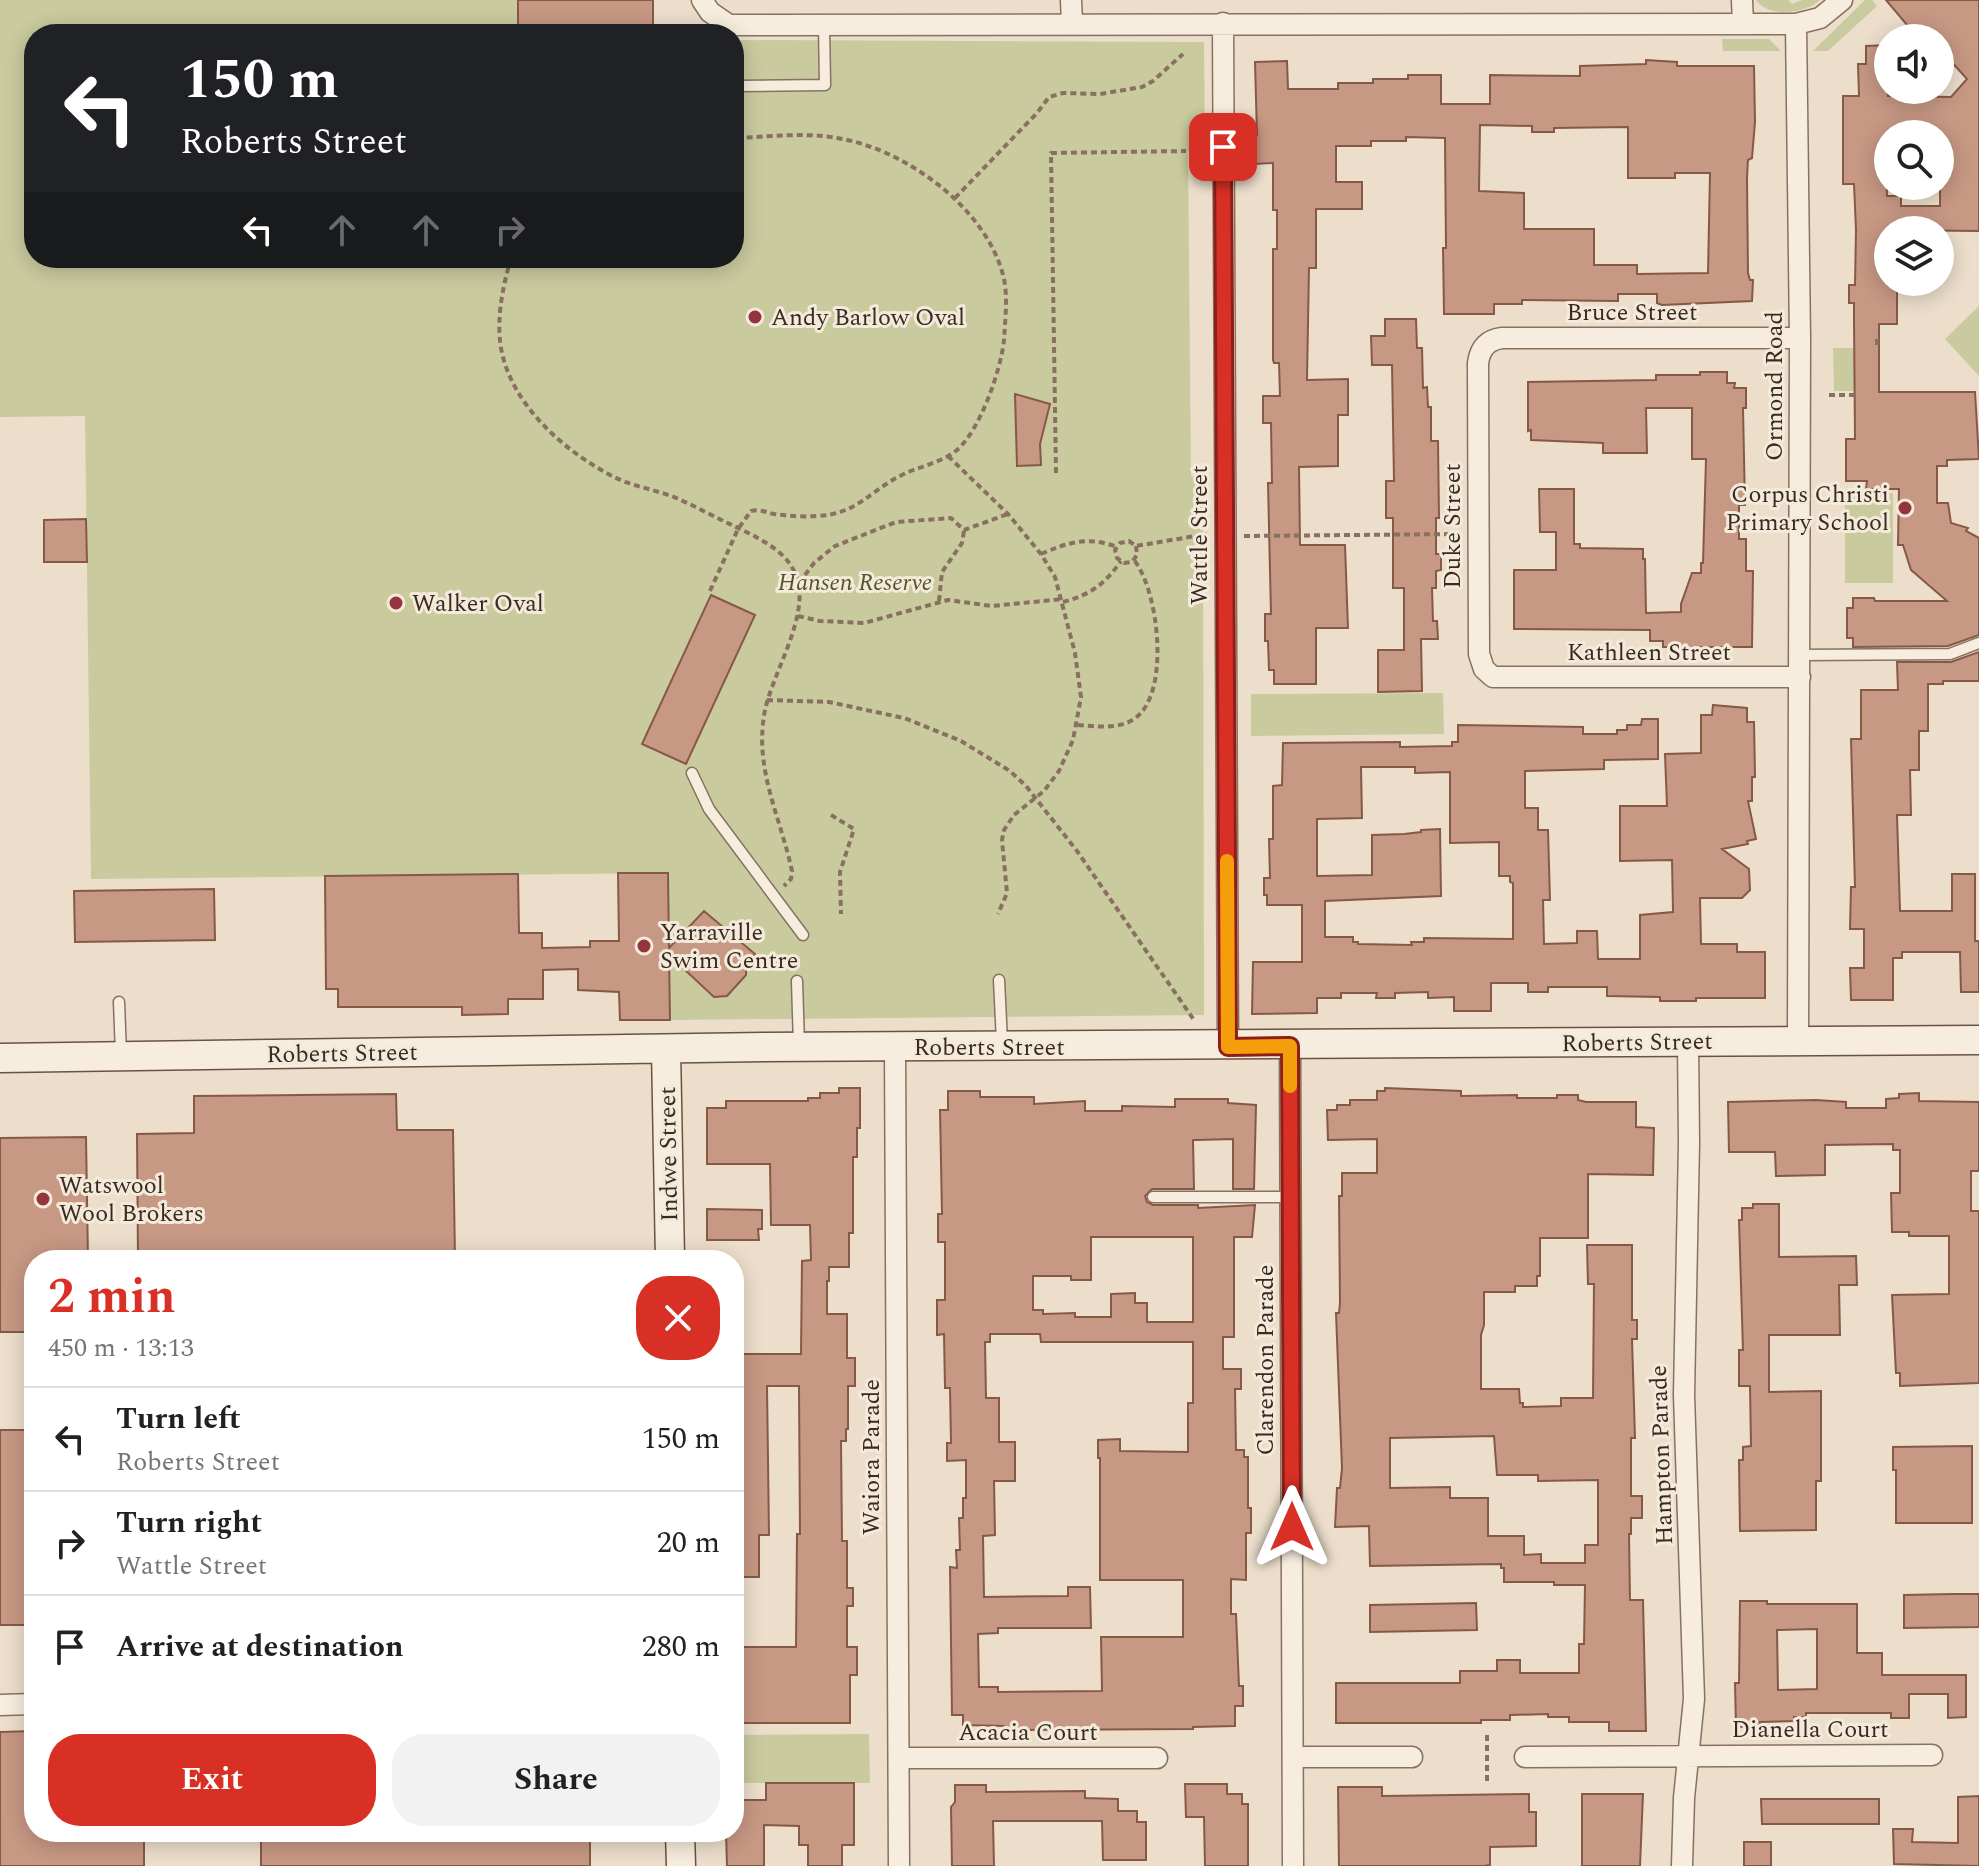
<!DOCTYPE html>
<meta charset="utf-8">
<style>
:root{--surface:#fff;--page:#f2f2f2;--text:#202124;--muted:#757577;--line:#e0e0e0;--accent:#d93025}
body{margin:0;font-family:Spectral,serif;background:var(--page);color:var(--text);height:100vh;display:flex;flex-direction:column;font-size:30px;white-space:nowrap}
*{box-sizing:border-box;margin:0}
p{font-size:26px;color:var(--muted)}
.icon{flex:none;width:44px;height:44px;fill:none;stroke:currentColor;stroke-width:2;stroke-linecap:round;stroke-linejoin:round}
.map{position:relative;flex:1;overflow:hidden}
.panel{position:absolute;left:24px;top:1250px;width:720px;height:592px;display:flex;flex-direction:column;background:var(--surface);border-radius:32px;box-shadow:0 4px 20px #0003}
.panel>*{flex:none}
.top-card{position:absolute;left:24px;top:24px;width:720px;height:244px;border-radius:32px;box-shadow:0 4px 20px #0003;background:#202124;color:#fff;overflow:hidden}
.tools{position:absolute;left:1874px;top:24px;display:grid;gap:16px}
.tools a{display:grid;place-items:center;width:80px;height:80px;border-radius:50%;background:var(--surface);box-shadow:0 4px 20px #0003;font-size:40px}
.pin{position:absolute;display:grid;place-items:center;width:68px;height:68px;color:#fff;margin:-34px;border-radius:16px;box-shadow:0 4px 12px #0006}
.me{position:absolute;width:88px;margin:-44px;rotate:0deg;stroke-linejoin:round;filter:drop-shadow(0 0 6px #0008)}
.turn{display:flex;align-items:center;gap:28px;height:168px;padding:0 24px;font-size:36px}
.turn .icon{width:104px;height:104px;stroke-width:2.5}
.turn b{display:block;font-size:56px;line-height:68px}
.lanes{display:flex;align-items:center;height:76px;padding:0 24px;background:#0003;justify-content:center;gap:40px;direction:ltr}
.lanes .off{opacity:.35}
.round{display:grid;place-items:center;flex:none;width:84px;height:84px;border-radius:32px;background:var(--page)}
.headline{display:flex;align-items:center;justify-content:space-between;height:136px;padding:0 24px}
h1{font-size:48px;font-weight:700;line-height:60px;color:var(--accent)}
.action{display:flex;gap:16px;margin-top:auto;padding:16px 24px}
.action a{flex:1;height:92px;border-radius:32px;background:var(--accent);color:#fff;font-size:32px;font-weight:700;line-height:92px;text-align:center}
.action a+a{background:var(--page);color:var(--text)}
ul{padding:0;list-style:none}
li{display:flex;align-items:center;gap:24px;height:104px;padding:0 24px;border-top:2px solid var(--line)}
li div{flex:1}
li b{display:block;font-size:30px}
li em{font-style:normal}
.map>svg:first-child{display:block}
</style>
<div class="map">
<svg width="1979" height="1866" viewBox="0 0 1979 1866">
<rect width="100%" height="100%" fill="#ecdecb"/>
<path fill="#caca9f" d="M0 0H518V34H34V258H734V40L1204 42 1205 151H1188L1191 476 1203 477 1204 1015 670 1020 668 873 91 879 85 416 0 417Z
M1756 0H1788L1792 4 1802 0H1820C1805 14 1768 18 1756 0Z
M1865 0H1872L1877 6 1828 51H1813Z
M1722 39H1769L1781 51H1723Z
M1979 306V376L1945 339Z
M1833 348H1855V391H1834Z
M1845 493H1893V583H1845Z
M1443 693 1444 734 1251 736V694Z
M869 1734 870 1783H734V1735Z"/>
<path fill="#c79884" stroke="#865947" stroke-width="2" fill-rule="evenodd" d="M518 0H653V34H518Z
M1886 0H1979V231L1888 230V285H1897V324H1879V392H1975L1979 459 1947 460V466H1937V503H1948L1951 523 1968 528 1966 531 1979 538V635L1948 646 1853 647V638H1847V608H1853V598H1874L1875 601H1947L1911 570 1903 545H1898L1899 489H1866L1867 481H1846V439H1855L1854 319V303H1849V285H1855L1856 230 1854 184H1843V96H1859L1858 64H1866V46L1888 45V96L1951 97 1967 79 1940 49V38H1918ZM1886 134H1940V206H1901V196H1887Z
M1646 60 1677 62V66H1754L1755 122 1752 158 1748 160 1747 178 1748 273 1750 280H1753L1752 301 1662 305 1657 303V294H1618V301L1522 300V304H1494V314H1444L1443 248H1446L1445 138 1406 137V141H1371V146H1336V182H1362V209H1316V268H1309L1307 380 1348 379V415H1338V466L1299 467 1300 545H1345L1348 628H1316V684H1274V670H1269L1268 641H1265V614H1271L1268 483H1272L1271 423H1263V396H1280L1279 363H1274L1273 360V249H1277V210H1273V163L1254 164 1253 135H1257L1255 62 1287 61 1288 89H1338V83H1373V79H1408V75H1441V104H1490V75L1580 76V66L1646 64ZM1480 125 1532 126V132H1554V128L1628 127V178H1675V173H1710L1708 273 1637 274V265H1594V229H1524V193L1479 191Z
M1385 319H1416L1417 348H1422L1423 388 1427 387 1428 407H1431V441H1438L1439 518H1436V554H1441V570L1436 571V588H1432L1433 621H1437L1438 639H1421L1422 691 1378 692V650H1404V588H1393V518H1386V481H1394L1392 365H1372L1371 336H1385Z
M1700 372H1727V383H1735L1734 388H1746V408H1743L1745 505H1739V539H1746V571H1753L1752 647H1663V641H1650V630L1514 629V570H1556V532H1540L1539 489H1574V544H1580V548L1643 549V559H1645L1646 613 1681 612V604L1692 573H1701V563H1703L1706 459H1692V408H1646L1647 453H1603V443L1531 440V430L1528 431V382L1656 380V375H1700Z
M1015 394 1050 404 1040 444 1041 465 1017 466Z
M86 519 87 562H44V520Z
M711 595 755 615 686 764 642 744Z
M1979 652V681H1943V684H1928V731H1919V770H1910L1911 815H1897L1900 911H1952V874H1975V941H1979V992H1961L1960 952H1902V958H1893V1000H1851L1850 968H1864V929H1850L1851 887H1855L1851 739H1861V690H1898L1897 662H1951Z
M1713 705 1747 708V722H1754L1755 777H1752V801H1748L1756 839 1747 841 1748 844 1722 849 1749 869 1750 890 1742 898H1700L1701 944H1737V952H1765V998H1696V1001H1660V997L1607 996V987H1548V992H1528V983H1491V1011H1454V997L1428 998V992L1395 993V998H1376L1377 993H1341V998H1317V1013L1252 1014 1253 962H1302V905H1267V895H1264V878H1270L1269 839H1273V786L1282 785 1283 743 1400 742V747L1452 746V742H1458V725L1583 727V734H1617V730H1627V725H1641L1642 719H1658V759L1604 760V769L1525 771V808H1538V830H1548L1550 900H1543L1544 944 1577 943V931H1597L1598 959H1640V915L1673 912 1672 860 1620 861V806H1667L1665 754 1701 753V715H1712ZM1361 767H1415V773L1450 772V843L1499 842V876H1510V882L1513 883V939L1424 938V942H1411L1412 945 1358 944V942H1353V937H1325V901L1441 896 1440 829 1421 830V832L1404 834 1372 835V875L1317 876V819L1362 818Z
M618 873H668L669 948 704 911 755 954 746 963V975L727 996 714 997 669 955 670 1020H620L619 992 578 990V969L543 970V999H508V1014L462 1015V1007H338V989H326L325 876 518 874 519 933H542V948L590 947V941H619Z
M214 889 215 940 75 942 74 891Z
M839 1088H860V1128H857V1157H853V1233H849V1267H829V1281H827V1314H847V1358H855V1386H848V1429H846V1441H841L842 1541H847V1588H853V1606H847V1647H857V1675H850V1723H734V1647H796L797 1534H800L799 1386H767L769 1535H759V1577H734V1354H801L802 1261 811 1260 810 1225H771L770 1164H707V1108H726V1101H808V1098H820V1093H839Z
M1385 1088 1461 1091V1096L1517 1095V1098H1557V1095H1578V1100L1586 1102H1636V1127L1654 1128 1653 1175 1588 1174V1238H1540V1276H1537V1286H1515V1292H1484V1325L1481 1335V1389H1519L1520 1403H1523V1407L1561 1406V1398H1593L1594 1284H1588L1587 1245H1632V1320H1637V1339H1632L1635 1438H1631V1496H1642V1518H1631V1534H1629L1630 1600H1643L1646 1731H1609V1722H1569V1717H1548V1714L1510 1715V1720H1481V1723H1336V1683H1460V1671H1497V1660H1520V1673H1579V1644H1584L1585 1585H1554V1582H1504V1568H1501V1564L1370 1566 1369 1526 1335 1527 1337 1488H1340L1342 1468 1336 1313H1339L1340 1303 1339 1196H1342V1173H1377V1139L1328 1140 1327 1110H1337V1105H1350V1100H1377V1091H1385ZM1494 1436 1497 1475H1538V1481L1598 1480V1545H1585V1563H1541V1554L1524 1555V1536H1488V1498H1450V1487L1390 1488V1438Z
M948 1091H980V1097H1034V1104L1085 1101V1111H1122V1106L1175 1107V1099H1228V1103L1256 1105 1254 1189H1233V1139L1197 1140H1193L1194 1189H1152L1145 1196 1147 1202 1153 1205H1198V1208L1255 1205 1252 1237H1234V1337H1223V1369H1241V1389H1235L1236 1450H1244V1457H1248V1508H1251V1533H1246V1580L1231 1579V1614H1236L1239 1686H1243V1706H1235V1726L1193 1727V1729L1004 1730V1726L963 1725V1715H952L950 1567 957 1568 956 1550H960L959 1518H963V1498H966V1460L947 1461V1443H951L950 1388H945L944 1334 937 1335V1300H945V1242H938V1214H942L940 1110H948ZM1091 1237H1193V1322H1147V1303H1135V1293L1111 1294V1317H1075V1313L1043 1314V1310H1033V1276H1071V1280H1091ZM990 1334H1040L1041 1342H1193V1403H1188V1452L1120 1451V1439L1098 1440V1458H1100V1580H1183V1637H1101L1102 1691 998 1692V1687H979L978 1634 998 1633V1628H1091L1090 1587H1068V1596L984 1597 983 1536 995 1535 994 1481H1015V1442H999V1398H986L985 1342H990Z
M1919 1093V1101L1979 1102V1171H1971V1211H1979V1383L1900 1386V1373H1896L1892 1295 1949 1294V1236H1909V1232H1892L1891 1193H1900V1150H1893V1144L1825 1145V1175L1776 1176 1775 1152H1729L1728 1102 1816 1100 1846 1102V1108H1886V1099L1899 1098V1094Z
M396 1094 397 1130H453L455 1260H138L137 1134 194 1133V1096Z
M86 1137 88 1260H34V1332H0V1138Z
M1753 1204H1779V1257L1856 1256 1857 1285H1839L1840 1335H1769V1392L1821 1391V1481H1816V1530L1740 1531 1739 1460H1743V1447L1751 1446 1750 1386H1739V1350H1743L1739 1220H1742V1208H1753Z
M707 1209 762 1210V1229H758L759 1240H707Z
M0 1430H34V1625H0Z
M1972 1446V1523H1896V1470H1893V1447Z
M1953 1594H1979V1627L1904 1628V1595Z
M1740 1601H1767V1604H1857V1653H1882V1675H1966V1717L1948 1718V1694H1909V1718H1891V1713H1806V1717H1794V1721L1760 1722V1726L1736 1727 1735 1683H1739ZM1817 1629V1689L1778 1690 1777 1630Z
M1476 1603 1477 1630 1370 1632V1605Z
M34 1731V1832H144V1866H0V1732Z
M766 1783H854V1845H842V1866H808V1845H799V1826L764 1825V1866H727L726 1832H734V1800H766Z
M1185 1784H1227V1794H1242V1804H1248V1866H1205L1204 1817H1186Z
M955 1785H986V1792L1085 1791V1798L1118 1799V1811H1137V1822H1146V1860H1103L1102 1821H993L994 1866H952L951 1807 955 1802Z
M1338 1787H1382V1796L1529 1794V1812H1536V1846L1490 1847V1865L1484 1866H1339Z
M1582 1794H1643L1640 1866H1582Z
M1979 1796V1866L1894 1864 1893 1829H1913L1912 1842 1958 1843V1797Z
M1761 1799H1879V1824H1762Z
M261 1832H590V1866H261Z
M1744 1842H1771V1866H1744Z"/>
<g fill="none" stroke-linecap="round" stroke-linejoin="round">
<defs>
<path id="lane" d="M734 86 825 85 824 25
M1800 655 1950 654 1979 643
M692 773 709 809 803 935
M999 980 1002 1042
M797 981 799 1046
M119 1002 121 1054
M1153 1197H1291"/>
<path id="street" d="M702 0 710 12 729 25 1796 24
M1071 0 1072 23
M1742 0 1743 24
M1223 23 1228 1047
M1800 338H1502C1487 340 1480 349 1478 363L1479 654 1484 669 1493 677H1800
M1798 1041 1800 338 1796 24 1820 18 1842 0
M1290 1046 1293 1866
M895 1047 899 1866
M0 1705 34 1704
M1293 1757H1412
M1525 1757 1932 1755
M899 1758H1157
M1682 1866 1684 1798 1694 1699 1684 1395 1689 1143 1688 1041"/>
<path id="secondary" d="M666 1049 670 1260
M0 1058 764 1047 1979 1040
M680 1832 681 1866"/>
</defs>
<use href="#lane" stroke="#887160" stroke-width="13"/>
<use href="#street" stroke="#887160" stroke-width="23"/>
<use href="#secondary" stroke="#6a5243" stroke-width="31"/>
<path stroke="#887160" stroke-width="4" stroke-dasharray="6 4" stroke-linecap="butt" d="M955 198 1037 113 1049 97 1063 93 1100 94 1142 87 1153 81 1183 54
M511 258C503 286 496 318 501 348 511 405 565 452 614 477 632 486 652 489 671 496 692 504 712 516 732 525 754 536 783 548 794 571 815 612 770 674 764 716 755 771 781 819 792 871L791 879 784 886
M1877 339V348
M1829 395H1855
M948 456 1008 514 1041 554 1055 577 1075 653 1081 697 1073 740 1059 771 1044 791 1014 815 1004 830 1002 840 1007 893 998 914
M1056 473 1051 153 1186 151
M1244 536 1459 534
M1136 546 1137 555 1132 562 1124 563 1117 558 1115 550 1120 543 1129 541 1136 546 1207 534
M1041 554C1069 542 1088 536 1117 547
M799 583 814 563 835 546 896 522 951 518 964 530 1008 514
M710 591 738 529 751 511C760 509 765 512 774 514 788 516 803 517 817 516 858 514 869 491 902 475 920 466 941 463 957 450 980 430 1001 370 1004 340 1005 320 1008 299 1004 279 988 209 906 149 837 138 804 132 768 137 734 138
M939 601 942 572 962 543 964 531
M1063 602C1090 595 1105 584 1121 561
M798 616 820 621 864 623 948 600 992 606 1063 599
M767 700 829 702 904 718 961 741 1010 771 1026 786 1077 851 1194 1020
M1078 725C1096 726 1118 730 1134 719 1171 695 1159 591 1134 560
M831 815 854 829 840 872 841 914
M1487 1781V1734"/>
<use href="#lane" stroke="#f7edde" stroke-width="10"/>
<use href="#street" stroke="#f7edde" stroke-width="20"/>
<use href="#secondary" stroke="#f7edde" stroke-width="28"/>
</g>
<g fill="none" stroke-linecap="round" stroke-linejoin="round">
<defs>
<path id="route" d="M1223 147 1228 1047 1290 1046 1292 1527"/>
</defs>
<use href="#route" stroke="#8d1f18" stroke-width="20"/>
<use href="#route" stroke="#d93025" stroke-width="14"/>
<path stroke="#f59e0b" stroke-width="14" d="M1227 861 1228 1047 1290 1046V1086"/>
</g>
<g fill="#93343f" stroke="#f4eada" stroke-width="3">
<circle cx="755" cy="317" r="8"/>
<circle cx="1905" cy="508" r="8"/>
<circle cx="396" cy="603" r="8"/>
<circle cx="644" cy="946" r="8"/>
<circle cx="43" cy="1199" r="8"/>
</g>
<g text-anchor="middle" stroke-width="6" stroke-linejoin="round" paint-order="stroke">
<g font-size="24" fill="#3a2b22" stroke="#f4eada">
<text x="1632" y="320">Bruce Street</text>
<text transform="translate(1774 386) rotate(-90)" y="8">Ormond Road</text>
<text transform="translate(1452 526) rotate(-90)" y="8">Duke Street</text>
<text transform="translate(1199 535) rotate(-90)" y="8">Wattle Street</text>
<text x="1649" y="660">Kathleen Street</text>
<text transform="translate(1637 1042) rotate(-1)" y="8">Roberts Street</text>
<text x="989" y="1055">Roberts Street</text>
<text transform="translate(342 1053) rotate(-1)" y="8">Roberts Street</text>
<text transform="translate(668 1154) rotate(-91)" y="8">Indwe Street</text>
<text transform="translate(1265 1360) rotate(-90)" y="8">Clarendon Parade</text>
<text transform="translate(1661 1455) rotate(-92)" y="8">Hampton Parade</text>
<text transform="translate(871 1457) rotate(-90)" y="8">Waiora Parade</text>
<text x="1810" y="1737">Dianella Court</text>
<text x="1028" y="1740">Acacia Court</text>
</g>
<g font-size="24" fill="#3a2b22" stroke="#f4eada" text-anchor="start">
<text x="771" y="325">Andy Barlow Oval</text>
<text x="1889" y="502" text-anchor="end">Corpus Christi<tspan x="1889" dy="28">Primary School</tspan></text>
<text x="412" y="611">Walker Oval</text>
<text x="660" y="940">Yarraville<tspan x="660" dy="28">Swim Centre</tspan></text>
<text x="59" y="1193">Watswool<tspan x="59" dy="28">Wool Brokers</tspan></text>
</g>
<g font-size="24" font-style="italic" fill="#4f552a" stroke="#f4eada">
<text x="855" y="590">Hansen Reserve</text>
</g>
</g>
</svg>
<div class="tools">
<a><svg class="icon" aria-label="sound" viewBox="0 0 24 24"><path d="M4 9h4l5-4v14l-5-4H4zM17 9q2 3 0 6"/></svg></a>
<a><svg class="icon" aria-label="search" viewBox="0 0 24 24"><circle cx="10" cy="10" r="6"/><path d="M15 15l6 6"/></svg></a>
<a><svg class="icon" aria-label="layers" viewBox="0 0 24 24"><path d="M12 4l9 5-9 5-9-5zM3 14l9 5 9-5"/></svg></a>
</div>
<div class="pin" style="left:1223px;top:147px;background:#d93025"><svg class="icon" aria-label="arrive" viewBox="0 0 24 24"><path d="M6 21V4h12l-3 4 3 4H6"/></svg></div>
<svg class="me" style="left:1292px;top:1527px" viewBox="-20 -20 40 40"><path d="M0-17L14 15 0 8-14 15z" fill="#d93025" stroke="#fff" stroke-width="4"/></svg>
<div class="top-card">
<div class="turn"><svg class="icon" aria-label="left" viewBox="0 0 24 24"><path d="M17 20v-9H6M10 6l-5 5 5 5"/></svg><div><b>150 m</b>Roberts Street</div></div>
<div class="lanes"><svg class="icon" aria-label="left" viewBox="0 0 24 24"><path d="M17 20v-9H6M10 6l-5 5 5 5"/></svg><svg class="icon off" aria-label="ahead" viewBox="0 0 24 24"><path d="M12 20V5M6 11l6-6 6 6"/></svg><svg class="icon off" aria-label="ahead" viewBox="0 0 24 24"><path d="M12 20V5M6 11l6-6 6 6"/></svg><svg class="icon off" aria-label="right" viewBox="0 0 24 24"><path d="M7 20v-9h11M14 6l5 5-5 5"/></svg></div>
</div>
<section class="panel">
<div class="headline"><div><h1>2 min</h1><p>450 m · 13:13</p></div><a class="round" style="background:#d93025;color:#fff"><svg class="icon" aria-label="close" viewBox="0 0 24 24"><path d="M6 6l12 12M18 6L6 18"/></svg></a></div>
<ul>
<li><svg class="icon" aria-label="left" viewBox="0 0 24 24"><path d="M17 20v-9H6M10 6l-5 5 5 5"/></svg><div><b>Turn left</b><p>Roberts Street</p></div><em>150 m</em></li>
<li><svg class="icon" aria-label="right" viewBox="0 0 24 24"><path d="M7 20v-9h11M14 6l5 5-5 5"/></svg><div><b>Turn right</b><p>Wattle Street</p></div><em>20 m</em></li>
<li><svg class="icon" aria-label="arrive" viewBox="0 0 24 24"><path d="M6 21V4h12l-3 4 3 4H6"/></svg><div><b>Arrive at destination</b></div><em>280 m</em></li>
</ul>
<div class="action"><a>Exit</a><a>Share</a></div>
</section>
</div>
